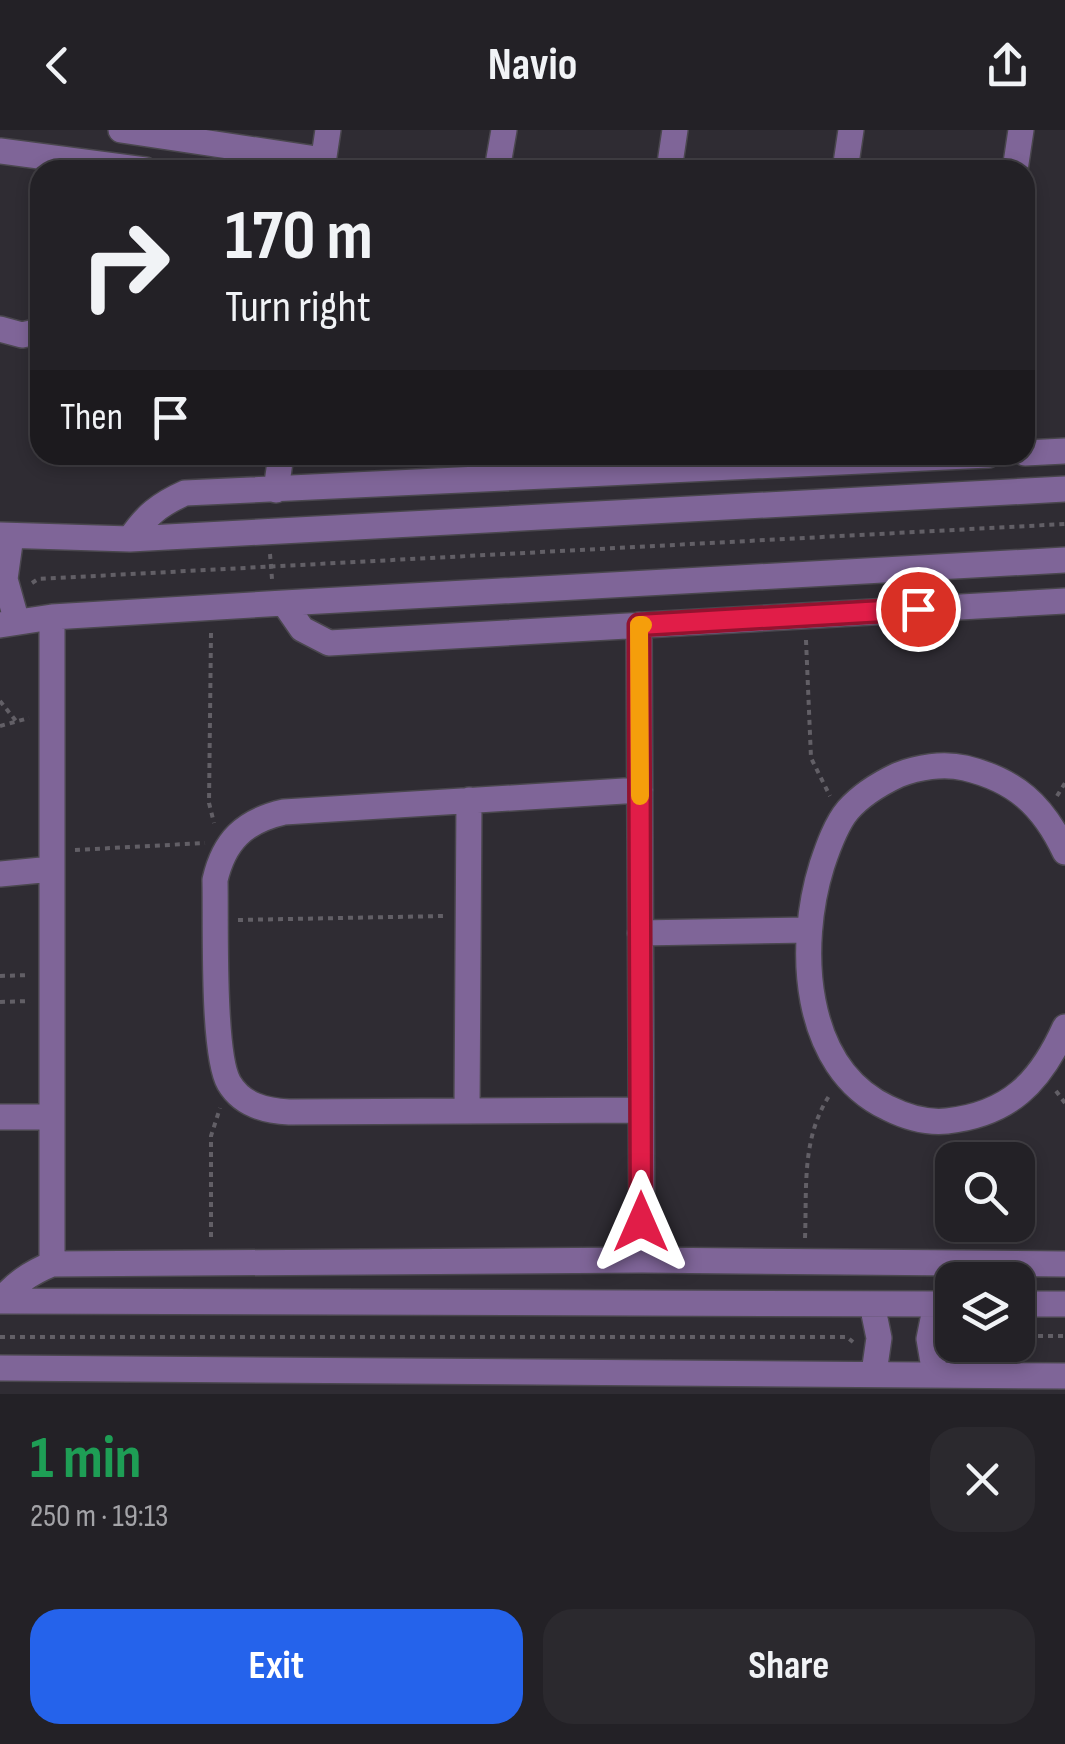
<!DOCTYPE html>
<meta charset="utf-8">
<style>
:root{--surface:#232126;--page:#2b292e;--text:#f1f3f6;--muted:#a3a3a7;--line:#403e43;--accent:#2563eb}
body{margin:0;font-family:"Sofia Sans Condensed",sans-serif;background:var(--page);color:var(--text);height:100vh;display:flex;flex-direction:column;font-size:38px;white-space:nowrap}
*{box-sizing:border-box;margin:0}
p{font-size:32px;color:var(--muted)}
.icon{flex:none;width:55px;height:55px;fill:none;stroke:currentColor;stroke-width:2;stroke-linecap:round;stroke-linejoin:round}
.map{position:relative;height:1264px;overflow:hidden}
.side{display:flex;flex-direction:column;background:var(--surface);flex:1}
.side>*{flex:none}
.top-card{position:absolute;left:30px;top:30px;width:1005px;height:305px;border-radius:30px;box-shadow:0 5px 15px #0003,0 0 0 2px var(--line);background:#232126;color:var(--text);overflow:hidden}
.fabs{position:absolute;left:935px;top:1012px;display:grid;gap:20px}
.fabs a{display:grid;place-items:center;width:100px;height:100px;border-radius:20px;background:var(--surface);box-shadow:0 5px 15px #0003,0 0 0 2px var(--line);font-size:50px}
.pin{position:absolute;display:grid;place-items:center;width:85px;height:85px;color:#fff;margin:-42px;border:5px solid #fff;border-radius:50%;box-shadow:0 2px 10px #0007}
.me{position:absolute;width:110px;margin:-55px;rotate:0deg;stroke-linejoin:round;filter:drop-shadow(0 0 8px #0008)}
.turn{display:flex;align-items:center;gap:35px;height:210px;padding:0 30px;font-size:45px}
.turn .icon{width:130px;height:130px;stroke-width:2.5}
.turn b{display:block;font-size:70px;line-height:85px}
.then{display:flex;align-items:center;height:95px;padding:0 30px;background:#0003;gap:20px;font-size:38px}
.round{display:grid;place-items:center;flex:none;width:105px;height:105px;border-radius:30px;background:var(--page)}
.headline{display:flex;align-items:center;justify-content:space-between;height:170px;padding:0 30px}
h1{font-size:60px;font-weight:700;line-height:75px;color:#1e9e55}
.cta{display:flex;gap:20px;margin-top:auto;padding:20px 30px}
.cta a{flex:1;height:115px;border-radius:30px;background:var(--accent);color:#fff;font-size:40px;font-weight:700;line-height:115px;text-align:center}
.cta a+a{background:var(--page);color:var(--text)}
header{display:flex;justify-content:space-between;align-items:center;height:130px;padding:0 30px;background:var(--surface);font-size:45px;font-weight:700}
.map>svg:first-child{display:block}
</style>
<header><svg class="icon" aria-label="back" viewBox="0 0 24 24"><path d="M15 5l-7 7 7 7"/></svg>Navio<svg class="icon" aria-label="share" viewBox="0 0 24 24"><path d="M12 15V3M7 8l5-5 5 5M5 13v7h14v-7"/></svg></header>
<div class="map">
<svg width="1065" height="1264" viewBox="0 0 1065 1264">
<rect width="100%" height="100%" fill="#2f2c33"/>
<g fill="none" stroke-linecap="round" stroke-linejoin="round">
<defs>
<path id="minor" d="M121 0 323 30
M0 21 145 40
M322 40 328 0
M497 40 504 0
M669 40 675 0
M845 40 851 0
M1015 40 1021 0
M0 199 22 205 40 201
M1025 323 1065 321
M276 360 281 325
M0 405 130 409 1065 359
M11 406 5 449 17 492
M130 409C145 386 160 374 185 363L988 325
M284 473 302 499 329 513 1065 471
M52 487V1134
M0 495 52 487 284 473 1065 430
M639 495 642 1130
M640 660 284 682C244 691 224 711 215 750 216 791 212 924 229 953 242 975 265 981 289 982L641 980
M1065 722C1043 675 1015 650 965 638 943 633 918 637 898 645 879 654 862 664 848 680 836 694 828 717 822 735 797 815 801 937 888 978 906 987 927 993 947 991 1009 984 1040 953 1065 897
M0 744 52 739
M640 803 808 800
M467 980 469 670
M0 987H52
M0 1171C16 1153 30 1143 52 1134L642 1130 1065 1134
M0 1171 952 1174
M872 1174 879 1208 874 1243
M1018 1174H1065
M0 1238 1065 1246
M935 1244 929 1209 936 1174"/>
</defs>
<use href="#minor" stroke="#4a474e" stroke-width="28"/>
<path stroke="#625f66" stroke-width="4" stroke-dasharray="5 5" stroke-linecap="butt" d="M346 34 381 40
M102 325 103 333 109 335 205 325
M206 325C217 336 229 336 240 325
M270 424 272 449
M32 453 38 449 1065 394
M211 503 209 673 214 693
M806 510 811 628 830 666
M0 571 16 591
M0 596 29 588
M1057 666 1065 653
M75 720 205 713
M238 790 443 786
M0 846 30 845
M0 872 30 871
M1056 961 1065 973
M211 1107V1006L220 978
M805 1108C807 1057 801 1007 831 963
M1018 1206H1065
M0 1207H847L853 1212"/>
<use href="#minor" stroke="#7f6598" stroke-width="25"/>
</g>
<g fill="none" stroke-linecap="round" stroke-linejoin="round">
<defs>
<path id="route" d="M641 1092 639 495 918 479"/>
</defs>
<use href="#route" stroke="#92132f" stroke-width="25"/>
<use href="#route" stroke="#e11d48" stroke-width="18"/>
<path stroke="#f59e0b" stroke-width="18" d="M640 666 639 495H643"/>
</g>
</svg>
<div class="fabs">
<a><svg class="icon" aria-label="search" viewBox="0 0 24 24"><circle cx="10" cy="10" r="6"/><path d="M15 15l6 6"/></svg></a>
<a><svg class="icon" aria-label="layers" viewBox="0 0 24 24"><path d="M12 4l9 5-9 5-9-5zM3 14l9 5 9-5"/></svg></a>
</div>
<div class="pin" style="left:918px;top:479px;background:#d93025"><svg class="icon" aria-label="arrive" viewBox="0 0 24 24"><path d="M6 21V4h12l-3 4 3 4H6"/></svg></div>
<svg class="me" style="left:641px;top:1092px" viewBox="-20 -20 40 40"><path d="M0-17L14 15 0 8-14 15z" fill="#e11d48" stroke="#fff" stroke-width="4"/></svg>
<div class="top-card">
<div class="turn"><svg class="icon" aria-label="right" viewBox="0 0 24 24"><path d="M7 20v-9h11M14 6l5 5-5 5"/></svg><div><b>170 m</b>Turn right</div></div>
<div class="then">Then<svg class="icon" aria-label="arrive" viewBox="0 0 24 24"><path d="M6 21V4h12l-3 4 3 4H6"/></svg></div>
</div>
</div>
<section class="side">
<div class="headline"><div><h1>1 min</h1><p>250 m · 19:13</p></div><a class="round"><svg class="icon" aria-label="close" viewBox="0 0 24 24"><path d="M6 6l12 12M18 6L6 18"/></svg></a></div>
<div class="cta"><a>Exit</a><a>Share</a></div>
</section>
